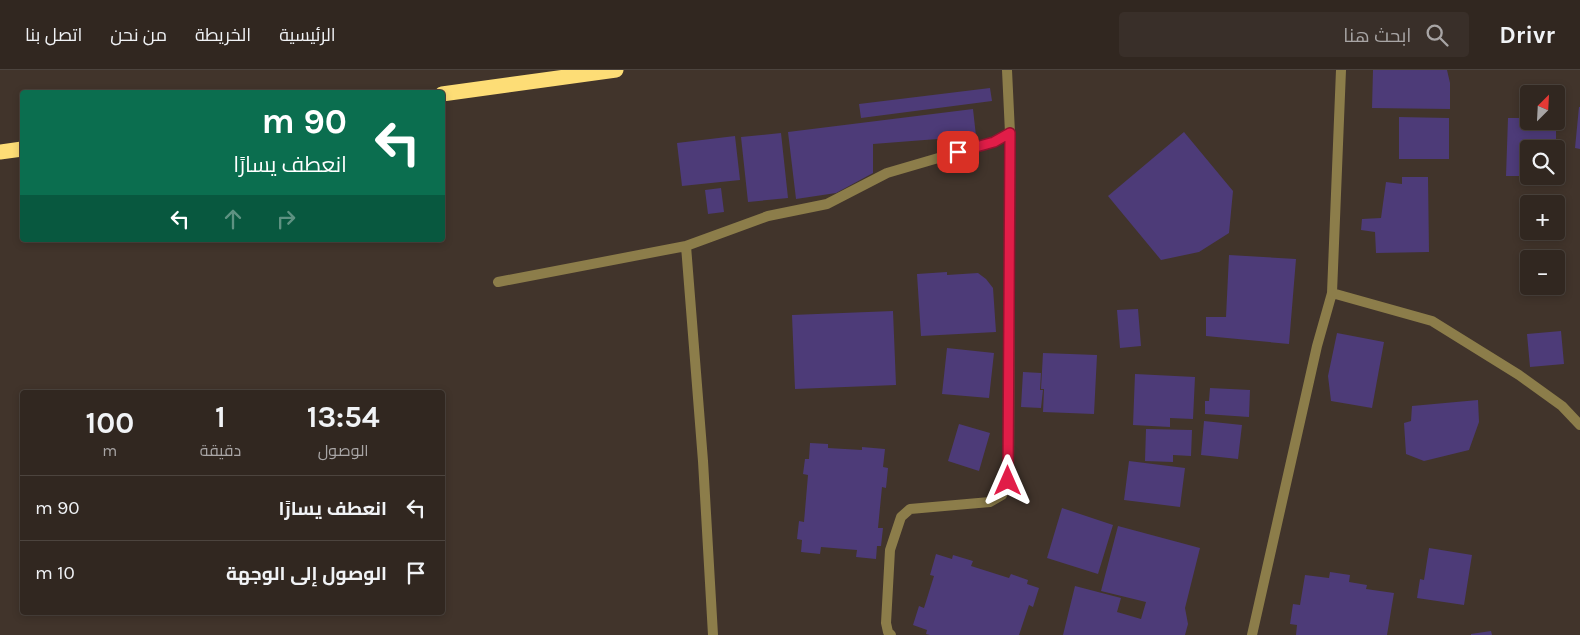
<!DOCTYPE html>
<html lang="ar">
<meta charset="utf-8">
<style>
:root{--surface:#312720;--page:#392f29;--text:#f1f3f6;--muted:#a8a5a5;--line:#4c443e}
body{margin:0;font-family:Karla,Cairo,sans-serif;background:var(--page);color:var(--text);direction:rtl;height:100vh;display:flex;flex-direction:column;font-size:19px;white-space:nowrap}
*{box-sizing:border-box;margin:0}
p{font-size:16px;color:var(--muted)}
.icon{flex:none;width:28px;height:28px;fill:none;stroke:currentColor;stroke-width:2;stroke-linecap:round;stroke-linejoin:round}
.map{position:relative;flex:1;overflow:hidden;direction:ltr}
.sheet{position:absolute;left:20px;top:320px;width:425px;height:225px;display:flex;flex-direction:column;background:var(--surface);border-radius:5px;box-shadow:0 2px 8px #0003,0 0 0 1px var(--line);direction:rtl}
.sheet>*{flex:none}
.hud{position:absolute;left:20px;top:20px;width:425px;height:152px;border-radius:5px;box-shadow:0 2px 8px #0003,0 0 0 1px var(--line);direction:rtl;background:#0b6e4f;color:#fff;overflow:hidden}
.needle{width:32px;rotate:24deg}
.controls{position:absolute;left:1520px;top:15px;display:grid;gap:10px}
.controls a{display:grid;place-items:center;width:45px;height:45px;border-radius:5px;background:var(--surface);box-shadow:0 2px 8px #0003,0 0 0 1px var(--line);font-size:25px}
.pin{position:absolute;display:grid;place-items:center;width:42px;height:42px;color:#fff;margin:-21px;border-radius:10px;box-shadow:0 2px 8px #0006}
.me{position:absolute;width:55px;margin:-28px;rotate:0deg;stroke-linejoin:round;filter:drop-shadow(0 0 4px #0008)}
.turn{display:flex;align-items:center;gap:18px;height:105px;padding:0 15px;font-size:22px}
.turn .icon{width:65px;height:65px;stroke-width:2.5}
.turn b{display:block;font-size:35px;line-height:42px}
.lanes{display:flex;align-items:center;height:48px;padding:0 15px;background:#0003;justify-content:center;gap:25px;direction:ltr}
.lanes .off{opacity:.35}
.eta{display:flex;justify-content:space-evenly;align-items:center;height:85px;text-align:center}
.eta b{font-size:30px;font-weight:700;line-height:35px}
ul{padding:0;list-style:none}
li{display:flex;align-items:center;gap:15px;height:65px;padding:0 15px;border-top:1px solid var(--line)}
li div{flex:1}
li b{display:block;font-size:19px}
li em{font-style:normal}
header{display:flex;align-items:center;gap:30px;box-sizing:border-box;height:70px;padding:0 25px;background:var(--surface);border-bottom:1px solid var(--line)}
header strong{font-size:24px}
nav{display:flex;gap:28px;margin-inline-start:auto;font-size:18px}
.search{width:350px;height:45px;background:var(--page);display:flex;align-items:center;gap:12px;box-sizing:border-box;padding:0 18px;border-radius:5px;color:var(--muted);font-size:19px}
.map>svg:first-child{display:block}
</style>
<header>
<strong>Drivr</strong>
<div class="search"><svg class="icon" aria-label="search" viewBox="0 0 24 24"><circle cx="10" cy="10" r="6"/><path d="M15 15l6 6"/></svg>ابحث هنا</div>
<nav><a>الرئيسية</a><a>الخريطة</a><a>من نحن</a><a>اتصل بنا</a></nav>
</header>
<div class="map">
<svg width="1580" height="565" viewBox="0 0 1580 565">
<rect width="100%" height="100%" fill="#41342b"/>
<path fill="#4d3b78" d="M1373 0H1447L1450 13V39L1372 38Z
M990 18 992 31 861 48 859 34Z
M1579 37H1580V79L1575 78Z
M973 39 976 66 873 74V103L836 123 796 129 788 62Z
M1399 47 1449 48V89H1399Z
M1508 48H1529V51H1556V79H1529V106H1506Z
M1184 62 1233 121 1229 163 1199 182 1161 190 1108 126Z
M781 63 788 128 748 132 741 67Z
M735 66 740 110 682 116 677 73Z
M1402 107H1428L1429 182 1376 183 1375 162 1361 160 1362 149 1381 148 1386 112 1402 114Z
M721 118 724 142 708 144 705 120Z
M1229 185 1296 189 1289 274 1206 266V247H1226Z
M947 202V205L978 203 986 209 993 218 996 262 921 266 917 204Z
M1138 239 1141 276 1120 278 1117 240Z
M893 241 896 315 795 319 792 245Z
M1561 261 1564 294 1530 297 1527 264Z
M1337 263 1384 272 1372 338 1331 331 1328 306Z
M947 278 994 283 989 328 942 324Z
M1043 283 1097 285 1094 344 1043 342 1044 319H1041Z
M1023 302 1041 303 1040 320H1043L1041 338 1021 337Z
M1135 304 1195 307 1193 349 1170 348V357L1133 355Z
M1210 318 1250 320 1249 347 1205 344V331H1209Z
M1478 330 1479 352 1469 380 1424 391 1406 384 1404 353 1411 351 1412 336Z
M1204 351 1242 355 1238 389 1201 385Z
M959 354 990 363 979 401 948 391Z
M1146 359 1192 360 1191 386 1173 385V392L1145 391Z
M810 373 828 374V378L862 380V377L885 379 883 397 888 398 886 418 882 417 878 458H883L881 476H877L876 489 856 487 857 480 821 477 820 484 801 482 802 470 797 469 799 451 804 452 808 405 803 404 805 389H809Z
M1129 391 1185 398 1180 437 1124 430Z
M1062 438 1113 455 1098 504 1047 488Z
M1118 456 1200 478 1185 538 1188 554 1185 565H1063L1075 516 1121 528 1117 542 1141 549 1146 532 1101 521Z
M1429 478 1472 485 1464 535 1417 528 1420 509 1424 510Z
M936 484 952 489 953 485 973 491 971 496 1009 508 1011 504 1028 510 1027 514 1039 518 1033 537 1029 535 1019 565H930L926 564 927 560 913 555 919 536 924 538 934 506 930 505Z
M1330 502 1350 505 1349 512 1367 515 1366 519 1394 523 1387 565H1296L1297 555 1290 554 1293 534 1300 535 1305 505 1329 508Z
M1491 561 1492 565H1471V564Z"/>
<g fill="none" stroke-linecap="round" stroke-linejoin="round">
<path stroke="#8c7d4a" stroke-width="10" d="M686 176 703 391 713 565
M498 212 686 176 768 146 827 134 887 103 993 72 1010 63
M1332 223 1432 251 1519 305 1562 336 1580 355
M891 565 888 562 886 553 890 480 901 447 910 439 990 432 1002 425 1009 411 1010 63 1007 0
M1252 565 1317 276 1332 223 1341 0"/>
<path stroke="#fddd76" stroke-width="15" d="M442 24 616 0
M0 82 22 79"/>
</g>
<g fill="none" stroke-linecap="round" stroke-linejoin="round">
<defs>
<path id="route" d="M958 82 994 72 1010 63 1008 411"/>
</defs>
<use href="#route" stroke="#92132f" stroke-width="12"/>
<use href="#route" stroke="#e11d48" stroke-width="9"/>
</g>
</svg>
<div class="controls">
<a><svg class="needle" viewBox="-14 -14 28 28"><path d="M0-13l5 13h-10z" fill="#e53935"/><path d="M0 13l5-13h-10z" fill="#a8a5a5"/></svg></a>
<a><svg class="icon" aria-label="search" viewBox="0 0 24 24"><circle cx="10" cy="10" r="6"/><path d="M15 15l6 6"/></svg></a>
<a>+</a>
<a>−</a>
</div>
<div class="pin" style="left:958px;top:82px;background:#d93025"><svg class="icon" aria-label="arrive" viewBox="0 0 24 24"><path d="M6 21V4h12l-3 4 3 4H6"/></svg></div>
<svg class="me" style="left:1008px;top:411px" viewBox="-20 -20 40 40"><path d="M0-17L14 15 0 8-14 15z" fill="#e11d48" stroke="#fff" stroke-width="4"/></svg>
<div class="hud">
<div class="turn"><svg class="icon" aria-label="left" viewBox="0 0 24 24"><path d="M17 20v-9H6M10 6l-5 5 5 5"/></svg><div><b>90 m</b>انعطف يسارًا</div></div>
<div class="lanes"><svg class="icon" aria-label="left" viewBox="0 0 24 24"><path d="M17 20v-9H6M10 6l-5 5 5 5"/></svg><svg class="icon off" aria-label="ahead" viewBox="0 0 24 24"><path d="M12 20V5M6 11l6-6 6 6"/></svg><svg class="icon off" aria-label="right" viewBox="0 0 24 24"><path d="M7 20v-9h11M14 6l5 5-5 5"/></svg></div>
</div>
<section class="sheet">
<div class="eta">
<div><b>13:54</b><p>الوصول</p></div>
<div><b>1</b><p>دقيقة</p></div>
<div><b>100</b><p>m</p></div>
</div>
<ul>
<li><svg class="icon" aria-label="left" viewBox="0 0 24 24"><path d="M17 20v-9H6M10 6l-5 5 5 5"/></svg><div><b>انعطف يسارًا</b></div><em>90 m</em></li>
<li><svg class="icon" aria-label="arrive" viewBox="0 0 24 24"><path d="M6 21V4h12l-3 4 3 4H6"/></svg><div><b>الوصول إلى الوجهة</b></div><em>10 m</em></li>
</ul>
</section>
</div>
